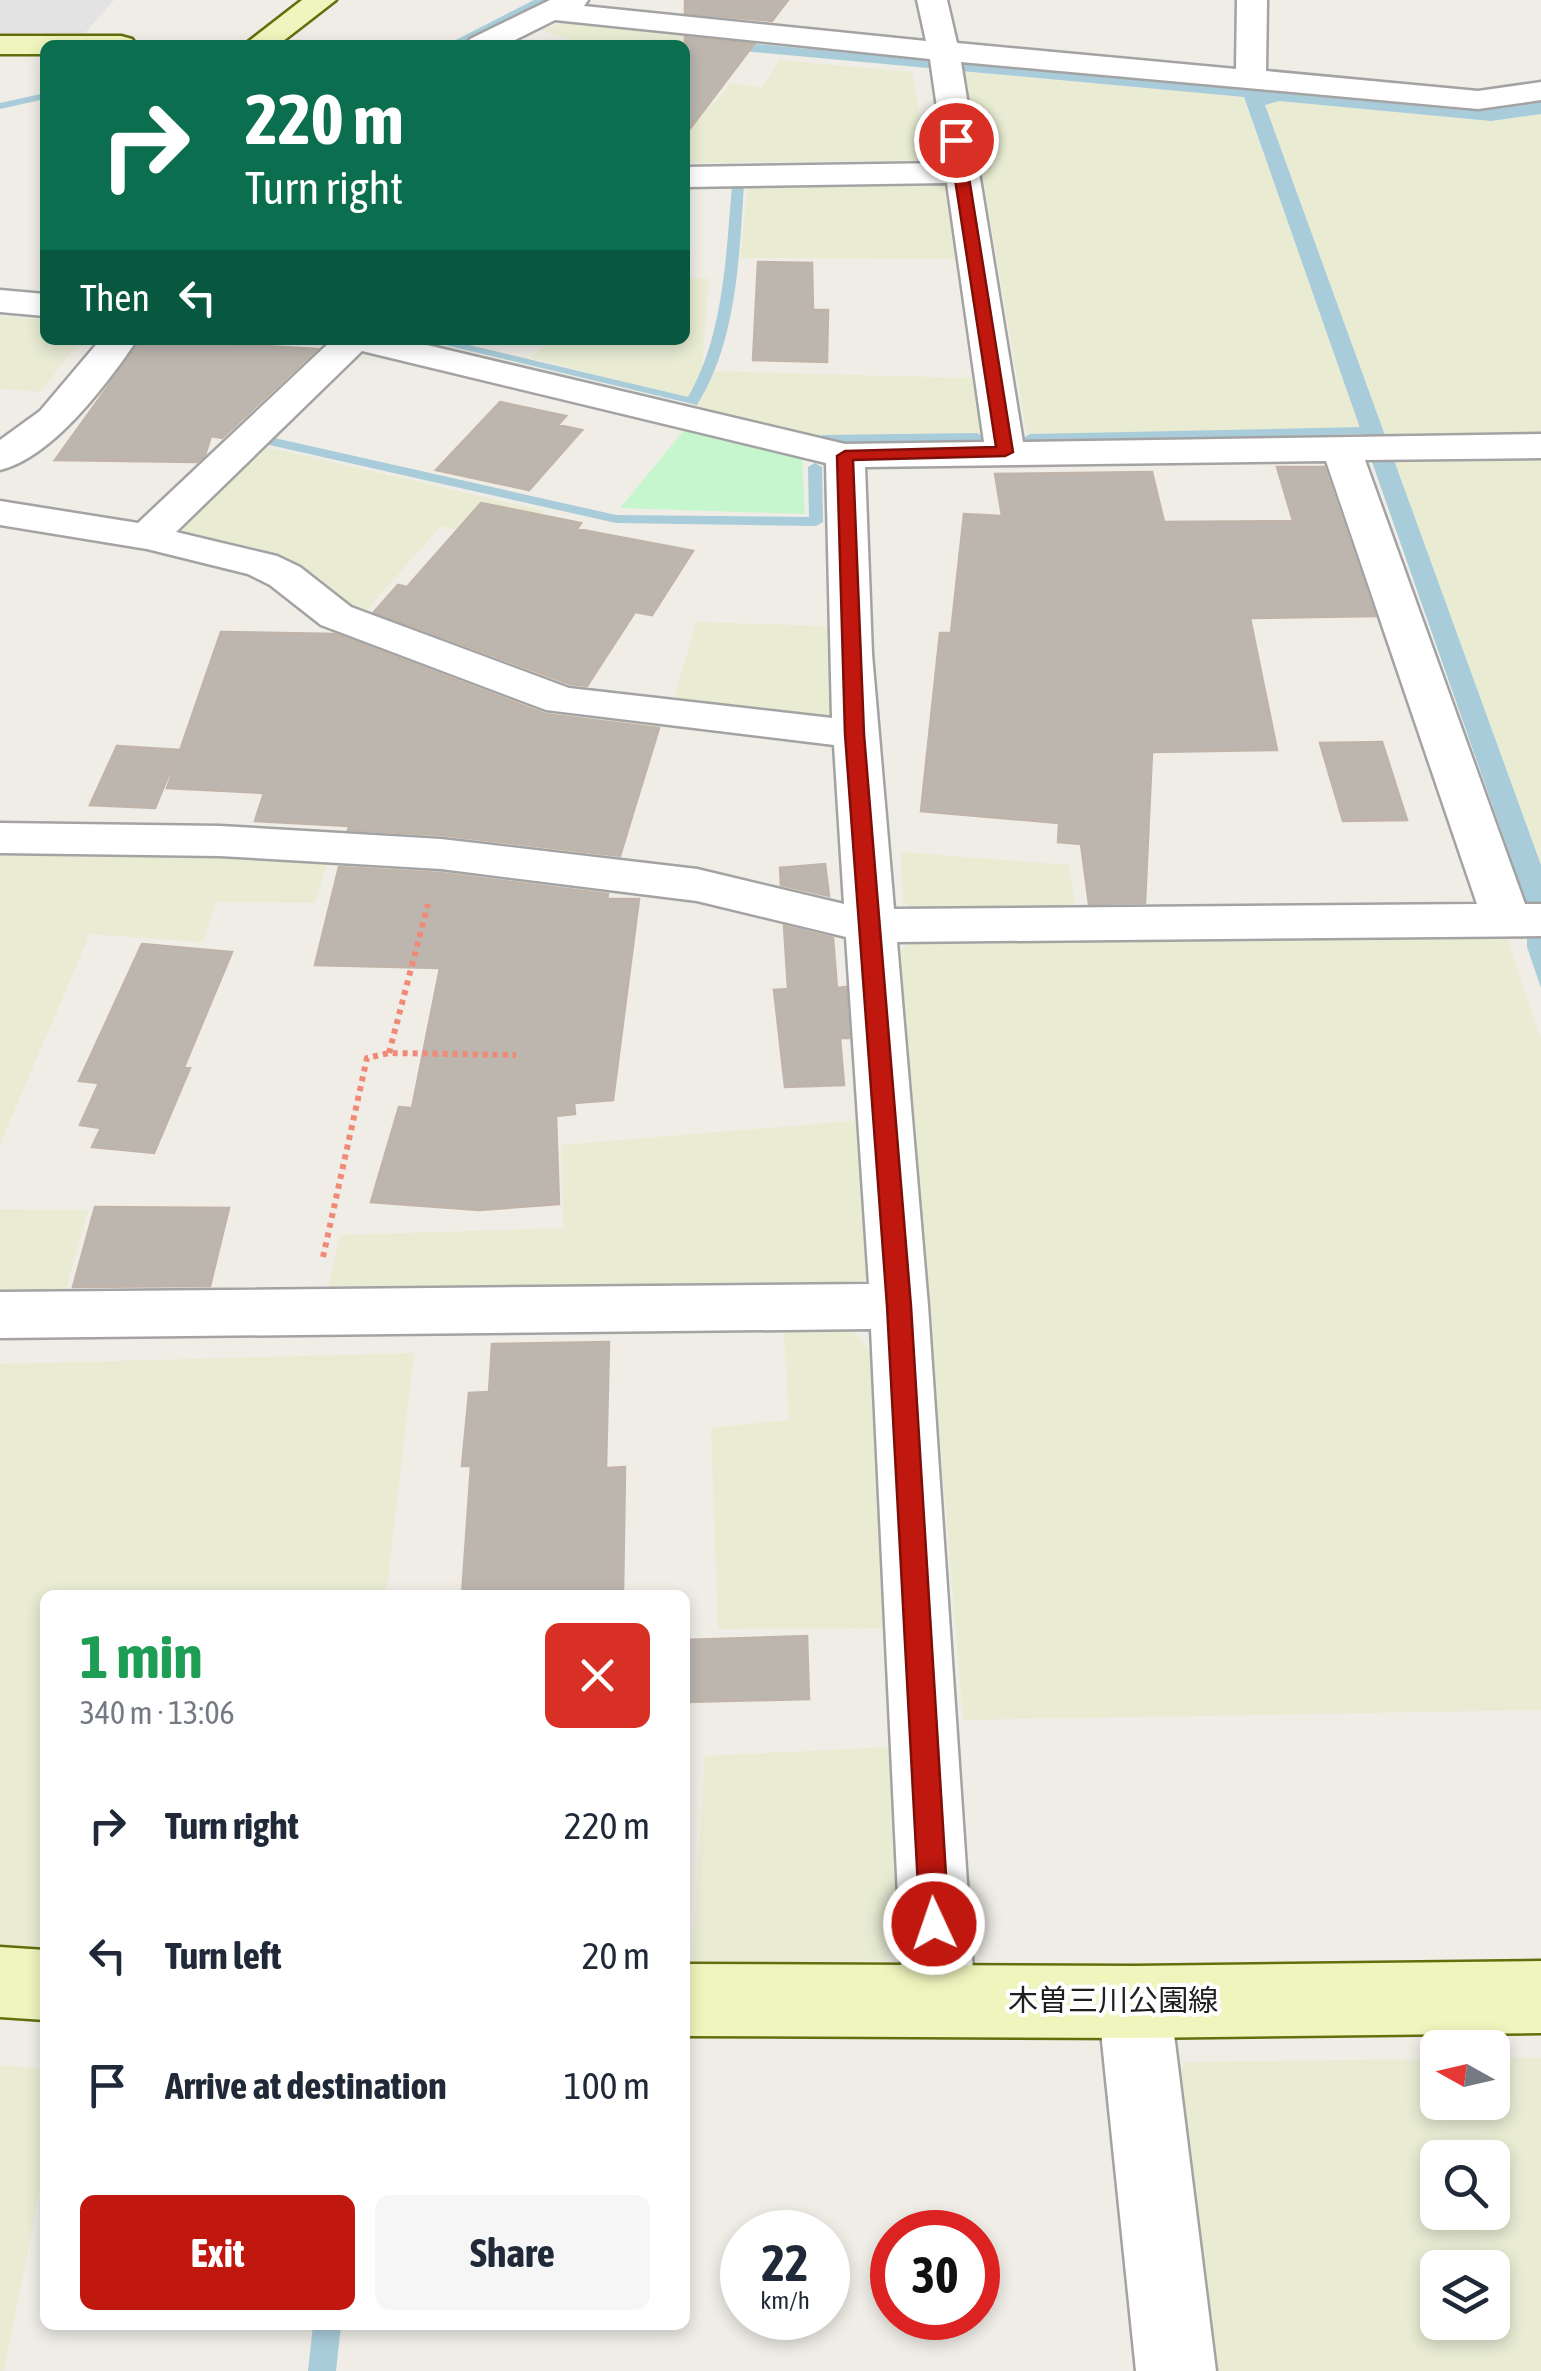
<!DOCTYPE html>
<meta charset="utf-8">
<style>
:root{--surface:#fff;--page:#f6f6f7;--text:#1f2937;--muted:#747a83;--accent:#c0170e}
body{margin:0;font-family:"Asap Condensed","Noto Sans JP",sans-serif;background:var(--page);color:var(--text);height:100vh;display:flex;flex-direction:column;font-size:38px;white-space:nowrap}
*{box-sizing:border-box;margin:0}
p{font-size:32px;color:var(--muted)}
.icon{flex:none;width:55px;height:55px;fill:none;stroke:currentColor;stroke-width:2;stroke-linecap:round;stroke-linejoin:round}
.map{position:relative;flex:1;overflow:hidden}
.sheet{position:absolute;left:40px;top:1590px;width:650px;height:740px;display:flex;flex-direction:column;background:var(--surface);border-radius:15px;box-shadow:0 5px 15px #0003}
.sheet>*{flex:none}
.hud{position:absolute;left:40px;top:40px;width:650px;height:305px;border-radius:15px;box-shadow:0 5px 15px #0003;background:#0b6e4f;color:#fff;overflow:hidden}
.needle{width:65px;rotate:278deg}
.controls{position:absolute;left:1420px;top:2030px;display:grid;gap:20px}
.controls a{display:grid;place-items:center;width:90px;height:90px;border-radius:15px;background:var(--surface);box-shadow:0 5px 15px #0003;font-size:50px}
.speed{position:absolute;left:720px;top:2210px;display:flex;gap:20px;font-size:50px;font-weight:700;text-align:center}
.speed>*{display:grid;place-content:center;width:130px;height:130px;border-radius:50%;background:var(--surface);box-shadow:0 5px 15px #0003;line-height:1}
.speed small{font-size:25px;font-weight:400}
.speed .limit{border:15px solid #d22;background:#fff;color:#111}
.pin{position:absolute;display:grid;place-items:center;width:85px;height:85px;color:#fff;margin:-42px;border:5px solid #fff;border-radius:50%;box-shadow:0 2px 10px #0007}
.me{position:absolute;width:110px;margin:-55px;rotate:357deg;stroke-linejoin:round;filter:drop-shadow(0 0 8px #0008)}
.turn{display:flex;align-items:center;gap:35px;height:210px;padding:0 40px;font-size:45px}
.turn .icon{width:130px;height:130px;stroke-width:2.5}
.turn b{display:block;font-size:70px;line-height:85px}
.then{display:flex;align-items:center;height:95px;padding:0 40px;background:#0003;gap:20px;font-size:38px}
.round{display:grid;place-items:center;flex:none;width:105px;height:105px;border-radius:15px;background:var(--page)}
.overview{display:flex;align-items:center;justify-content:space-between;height:170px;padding:0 40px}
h1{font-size:60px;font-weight:700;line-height:75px;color:#1e9e55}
.cta{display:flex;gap:20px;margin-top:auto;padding:20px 40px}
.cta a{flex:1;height:115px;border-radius:15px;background:var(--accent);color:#fff;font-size:40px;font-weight:700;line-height:115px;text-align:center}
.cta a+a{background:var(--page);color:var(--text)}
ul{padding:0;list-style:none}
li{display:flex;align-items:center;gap:30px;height:130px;padding:0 40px}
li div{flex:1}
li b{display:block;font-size:38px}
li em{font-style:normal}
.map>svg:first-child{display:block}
</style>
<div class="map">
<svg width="1541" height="2371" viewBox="0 0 1541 2371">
<rect width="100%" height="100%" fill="#efede6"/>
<path fill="#e9ecd3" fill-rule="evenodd" d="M567 21 687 34 692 38 685 45H586L540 30Z
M779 60 912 72 927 160 685 163V104L713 105 731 83 762 88Z
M965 72 1243 97 1363 430 1027 435Z
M1279 101 1491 121 1541 114V438L1386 439 1265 105Z
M946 181 958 259 740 258 748 184Z
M709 278 702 371 972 378 982 433 810 438 694 407 697 400 529 358 554 340H685V279Z
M0 316 45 320V340H81L40 392 0 389Z
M262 446 545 511 517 546 441 526 365 612 343 605 292 563 175 534 176 524Z
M1541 456V865L1393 459Z
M696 622 832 626 839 711 823 718 672 706Z
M0 852 329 857 315 903 216 902 203 942 90 934 0 1144Z
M901 852 1069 865 1075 908 917 912 903 901Z
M1506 936 1541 1039V1710L963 1720 900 950 920 937Z
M864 1120 874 1275 854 1285 328 1288 340 1235 563 1228 561 1145Z
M0 1209 88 1210 65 1292 0 1293Z
M849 1326 871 1352 892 1628 718 1629 711 1428 789 1420 784 1333Z
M414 1353 386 1595H45V1953L0 1951V1364Z
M890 1747 903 1935 885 1961 692 1962 705 1756Z
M1493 2058H1541V2371H1192L1160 2107 1186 2062 1437 2059 1438 2102H1492ZM1438 2158H1492V2212H1438ZM1438 2268H1492V2322H1438Z
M0 2065 45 2069V2163L4 2371H0Z"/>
<path fill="#c6f6cd" d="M686 428 802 456 805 514 620 508Z"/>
<path fill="#e3e3e3" d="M0 0H114L85 33H0Z"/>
<path fill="#a9ccda" d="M724 41 1464 110 1541 101V114L1491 121 1279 101 1265 105 1541 865V988L1527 947V904L1244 97 720 49Z
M313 2325H341L336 2371H308Z"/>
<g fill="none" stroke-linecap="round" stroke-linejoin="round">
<path fill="#a9ccda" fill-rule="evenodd" d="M534 0H547L460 45H446Z
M45 93V99L0 109V103Z
M738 181 744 185C739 258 737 341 697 405L424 340H448L688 397C724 335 726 255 732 185Z
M1363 427 1368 428V434L1030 442 1023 438 1030 434Z
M977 433 984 437 982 440 823 443 816 439 823 435Z
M270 437 616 515 809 517 808 467 815 463 822 467 823 522 816 526 616 523 265 444 263 441Z"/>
</g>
<path fill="#bcb6af" stroke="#c0b4a9" stroke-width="2.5" d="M685 0H788L772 21 685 13Z
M685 37 754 44 685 135Z
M758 262 812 263 813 310H828L827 362 753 360Z
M169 340 317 349 222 438 211 436 205 455 197 462 55 460 140 342 166 344Z
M500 402 566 416 558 425 582 430 529 490 436 470Z
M1277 467H1324L1375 616 1250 618 1277 750 1152 752 1145 903 1089 904 1081 844 1058 842 1059 823 921 811 940 633H951L964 514 1002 516 995 474 1152 472 1164 522 1293 521Z
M481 503 581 523 577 529 693 551 652 615 635 612 587 686 570 684 374 612 398 585 407 587Z
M221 632 335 634 545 714 659 728 620 856 441 835 348 830 349 826 255 821 264 793 167 788Z
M1382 742 1407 820 1343 821 1320 743Z
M117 746 179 750 155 808 90 805Z
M825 864 829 896 781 885 780 868Z
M339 867 441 873 608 894 607 899H639L613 1100 574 1103 575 1114 556 1116 559 1204 479 1210 371 1202 399 1107 412 1108 440 968 315 965Z
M784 926 833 938 837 988 846 987 849 1038H840L844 1085 785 1087 774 990 788 989Z
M142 944 232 952 184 1067 190 1068 154 1153 92 1147 101 1128 80 1125 99 1083 79 1081Z
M95 1207 229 1208 210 1286 73 1287Z
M609 1342 606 1468 625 1467 623 1595H462L471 1466H462L469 1393 489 1392 492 1344Z
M807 1636 809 1699 685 1702V1640Z"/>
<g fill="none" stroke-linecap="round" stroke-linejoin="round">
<defs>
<path id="street" d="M550 0H588L584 6 926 41 917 0H947L957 43 1236 69 1237 0H1267L1266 71 1478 91 1541 82V100L1478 109 961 62 1023 442 1541 434V458L1365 460 1525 904H1541V936L897 942 928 1306 975 2001 965 2026 939 2037 913 2026 903 2001 871 1329 0 1338V1292L869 1284 846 937 697 901 441 869 220 856 0 853V823L220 826 441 839 697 869 844 904 834 745 546 710 321 625 270 585 248 574 147 549 0 525V501L138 523 332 340H406L845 444 984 442 947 183 685 187V167L945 163 930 59 555 20 505 45H466L470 39ZM362 351 826 463 832 718 569 688 351 607 300 567 277 556 176 532ZM1326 461 1477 904 894 909 872 654 865 467Z
M0 290 45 294V316L0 312Z
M100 340H137C107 384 53 457 0 470V440L40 411Z
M1134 1966 1160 1977 1170 2002 1216 2371H1136L1098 2002 1108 1977Z"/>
<path id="secondary" d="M302 0H336L278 45H244Z
M0 36H121L132 39 136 45H45V54H0Z
M0 1947 45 1950V2020L0 2017Z
M1541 1961V2033L1134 2038 685 2036V1964L1134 1966Z"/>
</defs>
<use href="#street" stroke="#a3a3a3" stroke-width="5"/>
<use href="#secondary" stroke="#60700c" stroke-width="5"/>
<path stroke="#f08976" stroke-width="6" stroke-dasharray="5 5" stroke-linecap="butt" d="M389 1053 428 904
M323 1257 367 1058 389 1053 516 1055"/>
<use href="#street" fill="#fff" fill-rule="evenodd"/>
<use href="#secondary" fill="#f0f5be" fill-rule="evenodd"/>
</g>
<path fill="#c0170e" stroke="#7d0f09" stroke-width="2.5" d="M956 136 963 140 1013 452 1005 456 853 460 864 734 911 1306 949 1924 945 1934 934 1938 924 1934 920 1924 887 1306 845 734 837 456 845 451 996 447 949 140Z"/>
<g text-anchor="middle" stroke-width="8" stroke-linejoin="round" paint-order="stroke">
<g font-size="30" fill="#1f1f1f" stroke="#fff">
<text x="1113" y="2011">木曽三川公園線</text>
</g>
</g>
</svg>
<div class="controls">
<a><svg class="needle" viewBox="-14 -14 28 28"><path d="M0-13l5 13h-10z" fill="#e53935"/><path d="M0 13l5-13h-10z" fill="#747a83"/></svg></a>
<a><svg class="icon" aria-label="search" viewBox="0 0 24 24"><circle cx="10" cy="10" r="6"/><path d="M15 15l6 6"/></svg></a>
<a><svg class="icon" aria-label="layers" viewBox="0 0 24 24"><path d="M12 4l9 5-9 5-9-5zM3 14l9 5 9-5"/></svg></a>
</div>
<div class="speed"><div>22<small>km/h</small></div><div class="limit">30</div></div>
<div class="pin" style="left:956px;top:140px;background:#d93025"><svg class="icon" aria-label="arrive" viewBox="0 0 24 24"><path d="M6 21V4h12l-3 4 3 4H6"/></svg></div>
<svg class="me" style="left:934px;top:1924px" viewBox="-20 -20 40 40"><circle r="17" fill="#c0170e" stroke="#fff" stroke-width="3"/><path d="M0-11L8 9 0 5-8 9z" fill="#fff"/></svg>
<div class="hud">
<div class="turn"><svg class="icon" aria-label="right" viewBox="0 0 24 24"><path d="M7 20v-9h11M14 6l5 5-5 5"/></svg><div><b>220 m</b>Turn right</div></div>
<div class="then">Then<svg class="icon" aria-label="left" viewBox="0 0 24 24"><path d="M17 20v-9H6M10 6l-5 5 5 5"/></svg></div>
</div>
<section class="sheet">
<div class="overview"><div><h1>1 min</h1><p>340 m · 13:06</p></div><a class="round" style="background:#d93025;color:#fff"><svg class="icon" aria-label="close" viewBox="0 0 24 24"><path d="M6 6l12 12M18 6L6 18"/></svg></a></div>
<ul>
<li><svg class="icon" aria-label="right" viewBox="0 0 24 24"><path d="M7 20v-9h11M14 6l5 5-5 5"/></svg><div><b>Turn right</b></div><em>220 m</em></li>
<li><svg class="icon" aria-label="left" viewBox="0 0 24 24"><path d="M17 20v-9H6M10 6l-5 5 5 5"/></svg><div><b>Turn left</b></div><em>20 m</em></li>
<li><svg class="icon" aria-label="arrive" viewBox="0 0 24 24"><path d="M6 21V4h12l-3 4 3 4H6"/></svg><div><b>Arrive at destination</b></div><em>100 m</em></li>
</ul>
<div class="cta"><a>Exit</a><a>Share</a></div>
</section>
</div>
